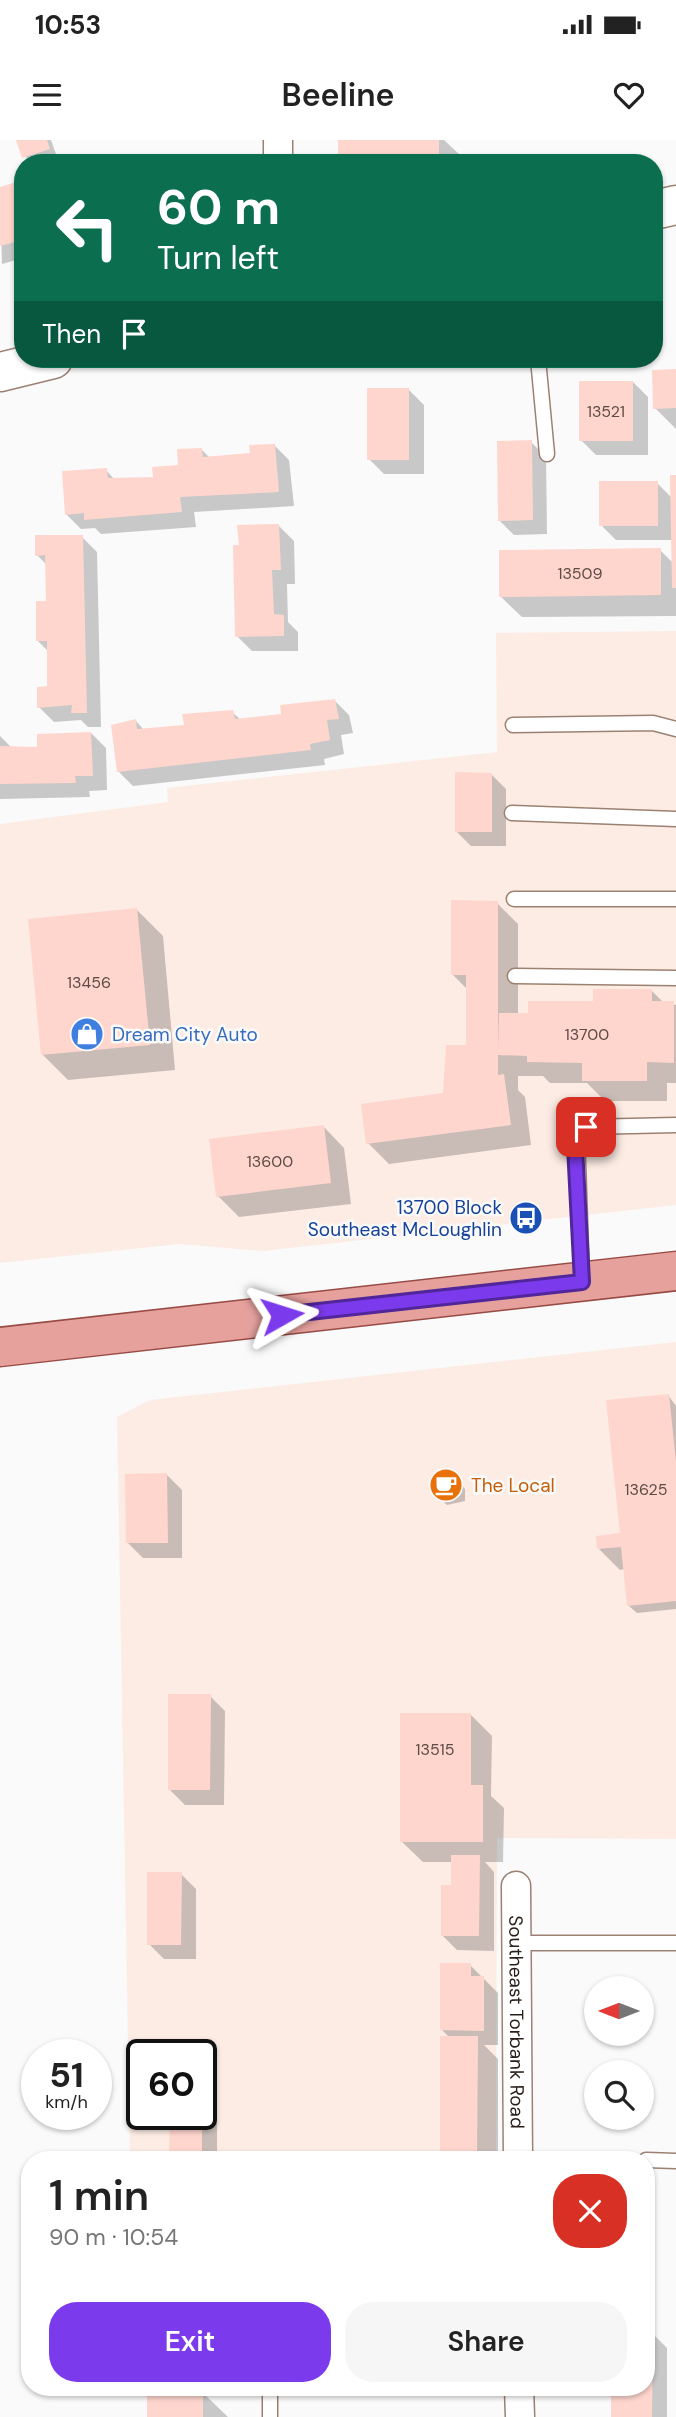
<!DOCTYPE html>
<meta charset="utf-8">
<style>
:root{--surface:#fff;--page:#f6f6f6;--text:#222;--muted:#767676;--accent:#7c3aed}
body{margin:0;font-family:"DM Sans",sans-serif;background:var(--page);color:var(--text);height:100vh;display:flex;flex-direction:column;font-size:26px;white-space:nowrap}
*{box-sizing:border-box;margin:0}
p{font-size:23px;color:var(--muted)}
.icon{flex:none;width:38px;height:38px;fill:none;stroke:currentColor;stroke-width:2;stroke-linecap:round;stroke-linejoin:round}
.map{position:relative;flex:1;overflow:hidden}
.details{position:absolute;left:21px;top:2011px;width:634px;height:245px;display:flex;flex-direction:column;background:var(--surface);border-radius:28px;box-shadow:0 2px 5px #0004}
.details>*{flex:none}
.guide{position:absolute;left:14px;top:14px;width:649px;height:214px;border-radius:28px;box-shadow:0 2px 5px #0004;background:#0b6e4f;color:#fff;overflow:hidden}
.needle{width:46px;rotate:270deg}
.tools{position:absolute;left:584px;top:1836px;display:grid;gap:14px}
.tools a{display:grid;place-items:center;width:70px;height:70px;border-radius:50%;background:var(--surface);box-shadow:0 2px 5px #0004;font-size:35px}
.speed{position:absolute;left:21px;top:1899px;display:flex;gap:14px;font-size:35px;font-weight:700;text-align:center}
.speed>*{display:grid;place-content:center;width:91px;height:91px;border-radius:50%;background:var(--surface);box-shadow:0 2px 5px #0004;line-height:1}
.speed small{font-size:18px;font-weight:400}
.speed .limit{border:4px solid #111;border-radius:10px;background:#fff;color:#111}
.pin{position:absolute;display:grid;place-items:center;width:60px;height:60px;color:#fff;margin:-30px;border-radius:14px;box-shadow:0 4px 10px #0006}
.me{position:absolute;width:77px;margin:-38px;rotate:84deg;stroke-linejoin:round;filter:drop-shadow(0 0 5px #0008)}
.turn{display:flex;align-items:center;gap:24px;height:147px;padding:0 28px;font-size:32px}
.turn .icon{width:91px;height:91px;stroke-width:2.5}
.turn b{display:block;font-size:49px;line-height:60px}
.then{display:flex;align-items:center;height:66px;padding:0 28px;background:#0003;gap:14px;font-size:26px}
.round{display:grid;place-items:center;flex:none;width:74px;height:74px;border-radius:28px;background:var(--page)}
.overview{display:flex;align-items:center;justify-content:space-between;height:119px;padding:0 28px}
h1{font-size:42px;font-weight:600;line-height:52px}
.action{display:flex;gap:14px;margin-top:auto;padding:14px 28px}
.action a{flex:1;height:80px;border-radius:28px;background:var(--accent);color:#fff;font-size:28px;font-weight:600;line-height:80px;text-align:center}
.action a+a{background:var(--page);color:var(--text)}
.status{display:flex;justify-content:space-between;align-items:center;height:49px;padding:0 35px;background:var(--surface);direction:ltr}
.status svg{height:19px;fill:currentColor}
header{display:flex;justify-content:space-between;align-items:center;height:91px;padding:0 28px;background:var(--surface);font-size:32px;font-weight:600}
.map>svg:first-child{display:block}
</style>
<div class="status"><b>10:53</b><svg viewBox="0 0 49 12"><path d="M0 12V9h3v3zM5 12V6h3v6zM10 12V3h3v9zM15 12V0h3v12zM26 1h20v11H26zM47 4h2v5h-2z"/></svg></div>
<header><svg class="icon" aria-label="menu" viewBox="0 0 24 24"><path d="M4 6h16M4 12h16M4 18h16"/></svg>Beeline<svg class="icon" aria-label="heart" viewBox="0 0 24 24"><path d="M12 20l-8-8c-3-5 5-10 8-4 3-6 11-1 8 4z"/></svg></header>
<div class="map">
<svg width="676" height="2277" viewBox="0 0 676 2277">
<rect width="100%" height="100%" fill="#fafafa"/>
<path fill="#fcece4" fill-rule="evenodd" d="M676 491V1065L263 1111 179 1104 0 1123V684L168 662 167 648 497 612 496 493Z
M676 1202V1699L497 1698 496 2019H130L117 1277 150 1260ZM142 1914H201V1974H142Z"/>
<path fill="#0003" d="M18 0H51L57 17 29 23Z
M339 0H444L460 15V23H339Z
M20 43 23 46V118L2 124 0 48Z
M676 231V289L655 268Z
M633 242 648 257V315H596L581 300Z
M409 250 424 265V334H384L369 319Z
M531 302 546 317 547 394 514 395 499 380Z
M274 305 289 320 294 366 194 372 196 387 101 394 95 388 81 389 66 374 106 330 115 340 155 338 180 326 202 310 210 318 252 315Z
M676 337V476L522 477 500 456 660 410 673 423V400H616L601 385 657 343 672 358Z
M279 386 294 401 295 444H287L288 482 298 492V511H252L237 496 241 406Z
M82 397 97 412 101 587H88L81 580 54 582 39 567 48 547V511L38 501 48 463 47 425 37 415Z
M334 560 349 575 353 593 341 595 344 614 324 619 325 625 133 646 118 631 136 581 144 590 186 587 232 572 241 580 283 575Z
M91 593 106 608 107 650 89 651 90 657 0 659V596L12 608 39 609Z
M491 634 506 649V706H471L456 691Z
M497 763 518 784V875L652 851 664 863 676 865V943H667V961H605L587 943H550L543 936H518V950L525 957 531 1005 389 1024 368 1003 445 955 468 907V850L453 835Z
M137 770 163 796 175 930 68 940 42 914Z
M323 986 344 1008 351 1064 239 1077 218 1056Z
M668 1255 676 1266V1469L637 1473 629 1466 625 1429 620 1430 599 1409 622 1394Z
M167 1335 182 1350V1418H143L128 1403Z
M458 1341 465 1349V1361L447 1365 439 1358Z
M210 1556 225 1571 224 1665H185L170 1650Z
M471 1575 492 1596 491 1656 504 1668 503 1722H485L494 1732V1811L457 1810 442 1795 453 1747V1722H423L401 1701Z
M181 1734 196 1749V1819H164L149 1804Z
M470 1825 498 1853V1905H484L498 1919V2020H441L450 1898 442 1890Z
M201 1920 217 1935V2020H171V1974H201Z
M646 2148 648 2151V2175H646Z
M646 2193H652L667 2208V2277H614L613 2247H646Z
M167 2247H342V2251L202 2252 228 2277H149L172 2252Z"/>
<path fill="#fed6ce" d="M16 0H47L50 9 22 18Z
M338 0H439V23H338Z
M208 17V23H164V21Z
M20 41 23 100 0 106V47Z
M676 229V268L653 269 652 230Z
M579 241H633V301H579Z
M367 248H409V320H367Z
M532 300 533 380 498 381 497 301Z
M275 304 279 352 180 357 182 372 84 380V373L65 375 62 331 107 328 108 338 153 337 152 327 178 325 177 309 202 308 203 317 250 313 249 305Z
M670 335H676V448H672Z
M599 341H658V386H599Z
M279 384 281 430H272L274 474 284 475V496L235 497 233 405H239L237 385Z
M35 395H83L87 573H71L72 565 37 568V547L47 546V501H36V461H46L45 415 35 416Z
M661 408V455L499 457V410Z
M335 559 339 579 327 580 330 600 310 604 311 610 117 632 111 585 136 579 137 589 184 585 182 574 233 570 235 579 281 574 280 565Z
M91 592 93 636H75L76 643 0 644V606L37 607V594Z
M455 632 492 633V692H455Z
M451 760 498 761V912L499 873H528V861H593V849H652V861H674V923L647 922V941H582V923L527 922V916L498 915V935L504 934 511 985 366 1004 361 964 443 953 446 905H466V835H451Z
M137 768 150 905 41 915 28 779Z
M324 985 331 1043 216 1057 209 999Z
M669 1254 676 1322V1461L627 1466 621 1407 597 1409 596 1396 620 1393 606 1260Z
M167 1333 168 1403H126L125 1334Z
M436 1339 458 1340 459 1354 438 1359 431 1350Z
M168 1554H211L210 1650H168Z
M400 1573H471V1645H483V1702H400Z
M451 1715H480L479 1796H441V1745H451Z
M147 1732H182L181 1805H147Z
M440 1823H471V1836H484V1891L440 1890Z
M440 1896H478L477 2020H440Z
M170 1974H202V2020H169Z
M646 2191H653L652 2277H611V2247H646Z
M147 2251H203V2277H147Z"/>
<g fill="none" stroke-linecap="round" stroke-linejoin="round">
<defs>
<path id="lane" d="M538 219 547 314
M513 585 653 583 676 589
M512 673 676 679
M514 759H676
M515 836 676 838
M582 1141 577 993 586 987 676 985
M517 1803H676
M646 2020 676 2021
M270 2277V2247"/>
<g id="street">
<path d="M278 0V23"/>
<path id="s1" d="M516 1746 518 2020"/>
<path d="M519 2247 520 2277"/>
</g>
<path id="secondary" d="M654 70 676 65
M0 232 53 219"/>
<path id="primary" d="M0 1207 676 1131"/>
</defs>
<use href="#lane" stroke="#9c8172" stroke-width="17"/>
<use href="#street" stroke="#9c8172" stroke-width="31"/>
<use href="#secondary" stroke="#9c8172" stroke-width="41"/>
<use href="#primary" stroke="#984a44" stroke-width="41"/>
<use href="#lane" stroke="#fff" stroke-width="14"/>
<use href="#street" stroke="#fff" stroke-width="28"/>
<use href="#secondary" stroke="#fff" stroke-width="38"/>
<use href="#primary" stroke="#e6a19d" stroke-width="38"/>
</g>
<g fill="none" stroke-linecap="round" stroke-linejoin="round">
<defs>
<path id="route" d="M282 1175 582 1142 575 1006 577 993 586 987"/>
</defs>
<use href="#route" stroke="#51269a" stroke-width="18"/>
<use href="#route" stroke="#7c3aed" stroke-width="12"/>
</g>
<defs>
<symbol id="shop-disc" viewBox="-11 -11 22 22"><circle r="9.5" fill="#3f7fe0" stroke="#fafafa"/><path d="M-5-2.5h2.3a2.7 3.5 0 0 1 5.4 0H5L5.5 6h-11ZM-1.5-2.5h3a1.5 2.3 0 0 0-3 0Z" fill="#fff"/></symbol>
<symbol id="bus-disc" viewBox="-11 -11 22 22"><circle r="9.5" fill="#1a4fb4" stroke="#fafafa"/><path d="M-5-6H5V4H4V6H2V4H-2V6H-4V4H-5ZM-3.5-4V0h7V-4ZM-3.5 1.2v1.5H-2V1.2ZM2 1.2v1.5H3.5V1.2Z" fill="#fff"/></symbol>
<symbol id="cafe-disc" viewBox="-11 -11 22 22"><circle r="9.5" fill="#e8710a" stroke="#fafafa"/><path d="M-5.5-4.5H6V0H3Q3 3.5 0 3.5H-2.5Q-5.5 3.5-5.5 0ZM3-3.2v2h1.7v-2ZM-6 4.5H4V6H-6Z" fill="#fff"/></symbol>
</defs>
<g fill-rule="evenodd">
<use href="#shop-disc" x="68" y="875" width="38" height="38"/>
<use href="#bus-disc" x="507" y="1059" width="38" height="38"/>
<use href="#cafe-disc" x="427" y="1326" width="38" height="38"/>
</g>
<g text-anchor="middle" stroke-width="5" stroke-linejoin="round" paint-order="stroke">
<g font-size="16" fill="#5e4b46">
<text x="606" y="277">13521</text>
<text x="580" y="439">13509</text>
<text x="89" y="848">13456</text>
<text x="587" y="900">13700</text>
<text x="270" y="1027">13600</text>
<text x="646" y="1355">13625</text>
<text x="435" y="1615">13515</text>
</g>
<g font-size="19" fill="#366cbe" stroke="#fafafa" text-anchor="start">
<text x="112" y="901">Dream City Auto</text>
</g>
<g font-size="19" fill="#164399" stroke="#fafafa" text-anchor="end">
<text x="502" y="1074">13700 Block<tspan x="502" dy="22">Southeast McLoughlin</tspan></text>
</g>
<g font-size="19" fill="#c56008" stroke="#fafafa" text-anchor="start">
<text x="471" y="1352">The Local</text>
</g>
<g font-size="19" fill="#281d18" stroke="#fafafa">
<text dy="7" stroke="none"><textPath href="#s1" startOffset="136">Southeast Torbank Road</textPath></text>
</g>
</g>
</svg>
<div class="tools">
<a><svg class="needle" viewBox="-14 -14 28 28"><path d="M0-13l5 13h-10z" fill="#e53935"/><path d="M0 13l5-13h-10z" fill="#767676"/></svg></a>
<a><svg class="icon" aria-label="search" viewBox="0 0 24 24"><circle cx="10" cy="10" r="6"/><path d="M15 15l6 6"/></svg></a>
</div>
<div class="speed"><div>51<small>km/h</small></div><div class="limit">60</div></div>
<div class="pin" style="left:586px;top:987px;background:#d93025"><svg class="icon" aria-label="arrive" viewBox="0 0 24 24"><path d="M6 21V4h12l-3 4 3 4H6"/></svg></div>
<svg class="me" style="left:282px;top:1175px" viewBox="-20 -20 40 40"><path d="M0-17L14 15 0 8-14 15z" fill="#7c3aed" stroke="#fff" stroke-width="4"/></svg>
<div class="guide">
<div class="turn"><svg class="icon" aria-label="left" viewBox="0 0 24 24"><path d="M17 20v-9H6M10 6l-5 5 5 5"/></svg><div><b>60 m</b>Turn left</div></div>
<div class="then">Then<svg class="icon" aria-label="arrive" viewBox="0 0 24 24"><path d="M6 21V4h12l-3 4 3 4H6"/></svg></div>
</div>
<section class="details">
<div class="overview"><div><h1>1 min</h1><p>90 m · 10:54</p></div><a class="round" style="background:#d93025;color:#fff"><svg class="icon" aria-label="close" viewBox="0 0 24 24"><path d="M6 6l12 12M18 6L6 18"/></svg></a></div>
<div class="action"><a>Exit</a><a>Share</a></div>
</section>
</div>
